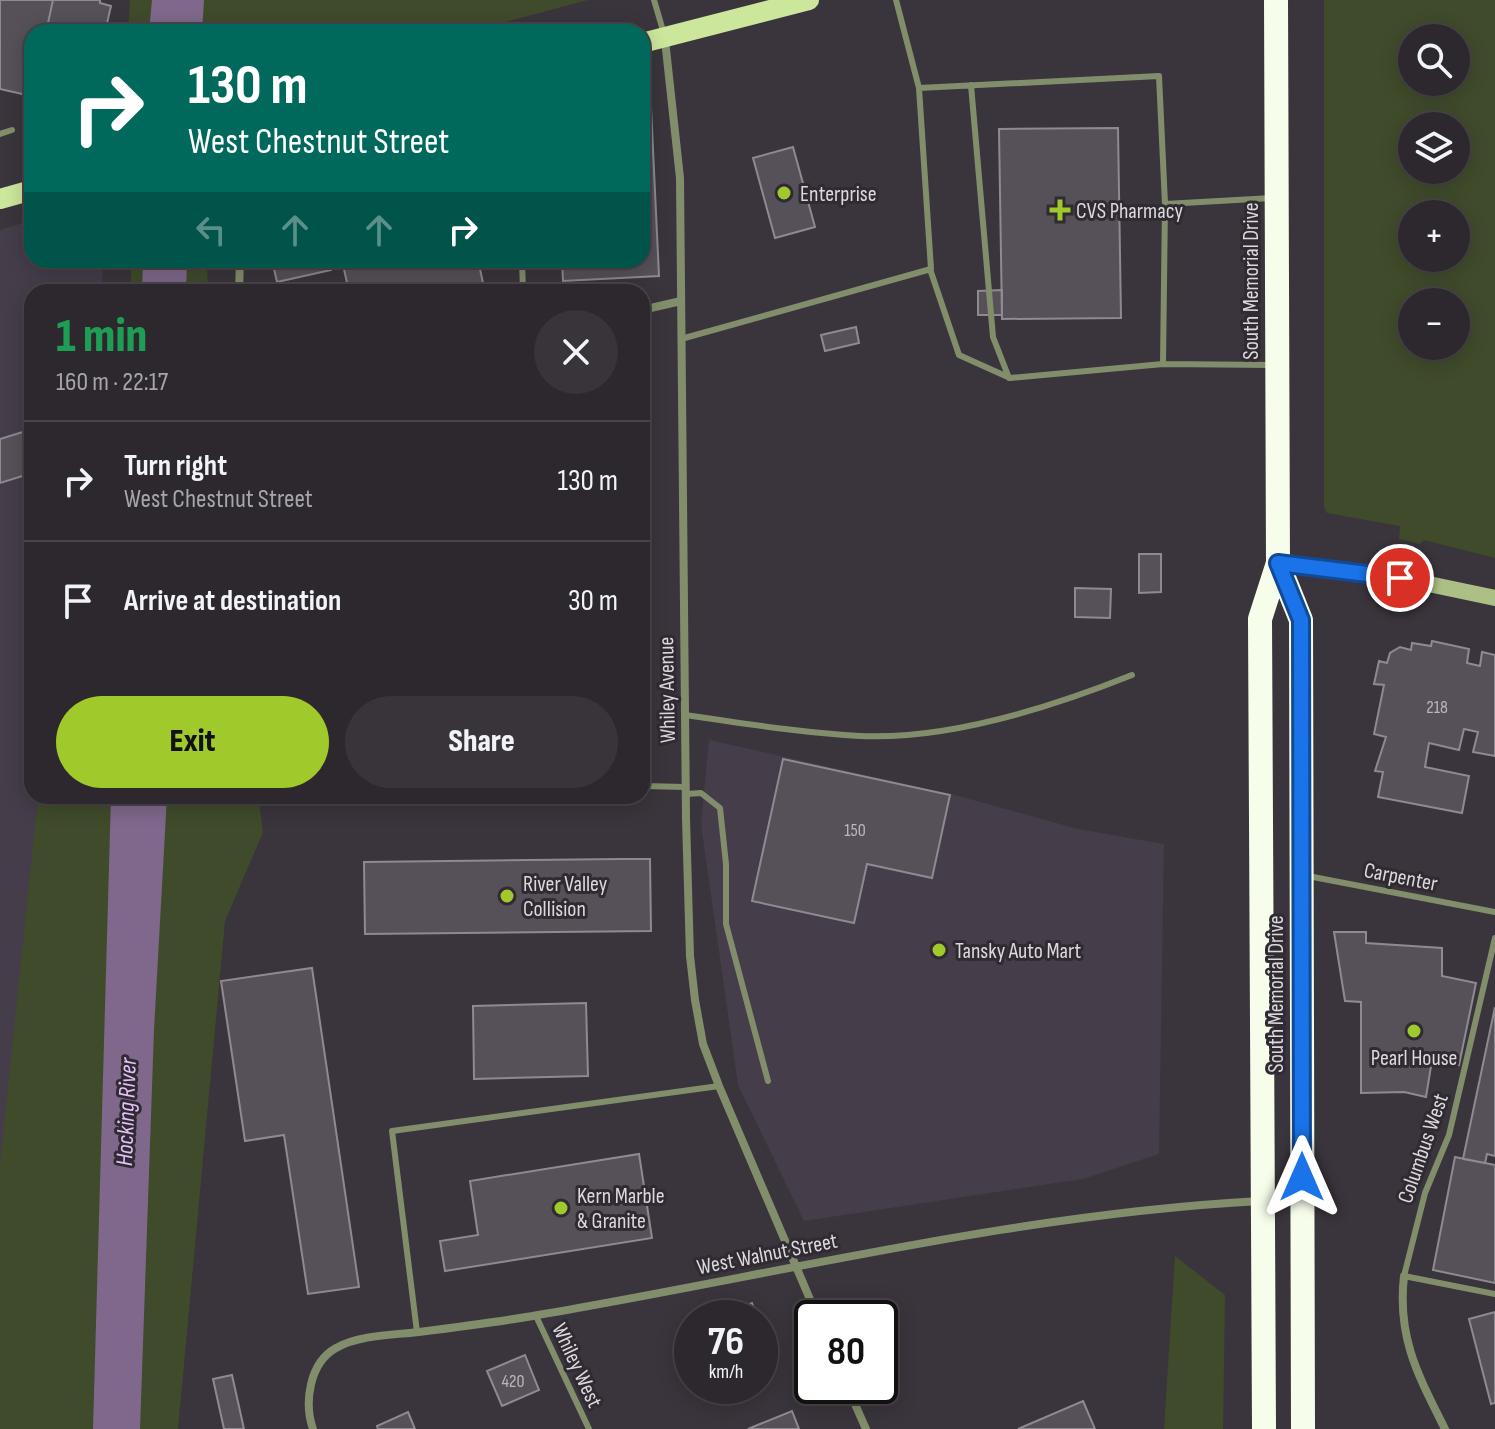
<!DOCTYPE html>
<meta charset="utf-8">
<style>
:root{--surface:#2c282d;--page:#383439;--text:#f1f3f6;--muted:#a6a6aa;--line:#484449;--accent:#a0c92b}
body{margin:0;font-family:"Sofia Sans Condensed",sans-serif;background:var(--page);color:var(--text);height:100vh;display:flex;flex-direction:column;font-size:30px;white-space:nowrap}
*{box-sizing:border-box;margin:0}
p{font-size:26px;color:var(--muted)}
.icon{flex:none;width:44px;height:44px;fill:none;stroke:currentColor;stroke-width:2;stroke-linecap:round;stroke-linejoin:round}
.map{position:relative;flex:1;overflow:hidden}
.drawer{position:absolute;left:24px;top:284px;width:626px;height:520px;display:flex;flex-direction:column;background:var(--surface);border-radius:24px;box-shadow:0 4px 20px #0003,0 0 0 2px var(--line)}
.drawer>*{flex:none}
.guide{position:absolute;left:24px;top:24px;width:626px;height:244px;border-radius:24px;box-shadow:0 4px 20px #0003,0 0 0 2px var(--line);background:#00695c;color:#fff;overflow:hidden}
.buttons{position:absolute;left:1398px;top:24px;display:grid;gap:16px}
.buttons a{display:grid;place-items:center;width:72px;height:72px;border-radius:50%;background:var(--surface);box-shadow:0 4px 20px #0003,0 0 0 2px var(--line);font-size:40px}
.speed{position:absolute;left:674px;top:1300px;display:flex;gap:16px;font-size:40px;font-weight:700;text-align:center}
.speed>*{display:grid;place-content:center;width:104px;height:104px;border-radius:50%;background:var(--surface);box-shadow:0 4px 20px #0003,0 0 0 2px var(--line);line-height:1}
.speed small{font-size:20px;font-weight:400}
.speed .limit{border:4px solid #111;border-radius:12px;background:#fff;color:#111}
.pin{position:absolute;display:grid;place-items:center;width:68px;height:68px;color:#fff;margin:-34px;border:4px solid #fff;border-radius:50%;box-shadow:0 2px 8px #0007}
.me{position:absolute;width:88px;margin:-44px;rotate:0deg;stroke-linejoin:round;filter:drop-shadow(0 0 6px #0008)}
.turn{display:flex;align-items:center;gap:28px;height:168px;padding:0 32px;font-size:36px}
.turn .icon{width:104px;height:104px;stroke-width:2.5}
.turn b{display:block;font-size:56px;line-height:68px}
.lanes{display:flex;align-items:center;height:76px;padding:0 32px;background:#0003;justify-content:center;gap:40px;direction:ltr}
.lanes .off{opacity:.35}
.round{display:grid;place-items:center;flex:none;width:84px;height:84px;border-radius:42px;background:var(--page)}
.overview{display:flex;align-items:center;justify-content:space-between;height:136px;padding:0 32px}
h1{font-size:48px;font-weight:800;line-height:60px;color:#1e9e55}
.cta{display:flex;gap:16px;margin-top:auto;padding:16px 32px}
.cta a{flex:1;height:92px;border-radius:48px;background:var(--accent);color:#111;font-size:32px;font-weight:800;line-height:92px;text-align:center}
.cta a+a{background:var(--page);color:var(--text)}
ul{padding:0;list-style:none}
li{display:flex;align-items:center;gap:24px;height:120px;padding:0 32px;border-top:2px solid var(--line)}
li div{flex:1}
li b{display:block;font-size:30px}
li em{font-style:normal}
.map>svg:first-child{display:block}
</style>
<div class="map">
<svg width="1495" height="1429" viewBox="0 0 1495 1429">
<rect width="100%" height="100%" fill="#3a353c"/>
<path fill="#453d4a" d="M32 220V260H103L102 292H32V796H89L0 1429V230Z
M709 740 955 795 1078 829 1164 844 1159 1154 1083 1179 804 1221 738 1085 701 824Z"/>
<path fill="#404b2b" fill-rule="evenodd" d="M130 0H588L468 32H128Z
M1324 0H1495V558L1424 540 1420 544 1399 539 1400 526 1327 513 1324 506ZM1412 38H1456V82H1412ZM1412 126H1456V170H1412ZM1412 214H1456V258H1412ZM1412 302H1456V346H1412Z
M131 260H207L208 292H131Z
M38 796H258L263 832 225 921 178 1429H0V1165Z
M1175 1256 1225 1295 1223 1429H1164Z"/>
<path fill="#7f688b" d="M152 0H204L202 32H149Z
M143 260H187L186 292H142Z
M111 796H167L154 1030 140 1429H93Z"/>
<path fill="#565159" stroke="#8f8992" stroke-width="2" d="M0 0H53L46 32H32L31 96 0 89Z
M53 0H100V3L111 6 105 32H46Z
M642 107H651L659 276 563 281 562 260H642Z
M1118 128 1121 318 1002 319 999 129Z
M793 147 815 227 775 238 753 158Z
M272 260H329L331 270 277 282Z
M342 260H478L485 292H349Z
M1002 290V315H978V291Z
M856 327 859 343 825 351 821 335Z
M32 429V473L0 483V439Z
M1139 554H1161V592L1139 593Z
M1075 588 1111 589 1110 618 1075 617Z
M1432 641 1469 649 1467 663 1480 666 1482 652 1495 655V756L1473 752 1478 732 1464 729 1459 750 1429 743 1425 767 1469 776 1462 813 1378 797 1383 772 1375 771 1386 737 1374 734 1384 685 1374 684 1379 661 1387 663 1390 653 1400 647 1411 650 1412 643 1431 646Z
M783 759 950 795 932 878 867 864 854 923 752 901Z
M621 859H650L651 931 365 934 364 862Z
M1334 932H1366V943L1442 948V976L1476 983 1459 1065 1432 1060 1426 1097 1404 1092 1361 1093V1002L1345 1001Z
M312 968 359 1287 308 1294 284 1135 245 1141 221 981Z
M586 1003 588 1076 474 1079 473 1006Z
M1495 1007V1156L1487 1154 1485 1163 1463 1159Z
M639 1154 652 1238 445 1271 440 1241 478 1235 470 1181Z
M1455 1157 1495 1165V1283L1433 1270Z
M752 1303 758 1318H730V1312Z
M1495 1312V1403L1491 1404 1469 1319Z
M764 1321 774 1346 760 1352V1323Z
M525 1355 539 1390 502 1406 487 1371Z
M232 1375 244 1429H224L213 1379Z
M1083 1401 1095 1429H1018Z
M792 1411 799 1429H748Z
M408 1412 415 1429H378L377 1426Z"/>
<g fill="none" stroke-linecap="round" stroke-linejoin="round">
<path stroke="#828e6b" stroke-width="6" d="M654 0 664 34
M896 0 919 88 1159 76 1165 204 1163 364
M971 85 993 337 1009 378
M0 134 12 130
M1165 204 1273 198
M522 260 523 292
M930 269 959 355 1010 378 1163 364 1271 365
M681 339 931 269 919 88
M685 715C743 723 801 733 860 736 947 740 1052 707 1132 675
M642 786 686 787
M686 794 701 793 720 808 726 864V924L768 1081
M1308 876 1495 912
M1495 938 1449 1135 1425 1193 1404 1276 1495 1294
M536 1316 589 1429
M417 1332 392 1131 719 1086"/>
<path stroke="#828e6b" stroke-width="8" d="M665 40 680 178 686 819 690 956 695 1000 703 1044 719 1086 818 1318
M239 292 240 260
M642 310 681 301
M1404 1276C1397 1338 1418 1375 1445 1429
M847 1386 866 1429
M313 1429C304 1403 309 1363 336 1348 359 1335 393 1335 419 1332 459 1327 499 1322 538 1315 779 1274 1016 1214 1260 1201"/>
<path stroke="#acc086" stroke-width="16" d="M1278 563 1400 578 1495 598"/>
<path stroke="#cce69b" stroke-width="20" d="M642 43 809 0
M0 199 32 190"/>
<path stroke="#f6fdeb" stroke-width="24" d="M1278 563 1301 620 1303 1429
M1264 1429 1260 619 1278 563 1276 0"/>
</g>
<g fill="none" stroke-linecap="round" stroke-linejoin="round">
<defs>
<path id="route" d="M1302 1177 1301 620 1278 563 1400 578"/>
</defs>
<use href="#route" stroke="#114b97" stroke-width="20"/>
<use href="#route" stroke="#1a73e8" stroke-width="14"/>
</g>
<g fill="#a0c92b" stroke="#302b32" stroke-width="3">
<circle cx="784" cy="193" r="8"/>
<path d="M1056 198h8v8h8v8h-8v8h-8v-8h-8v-8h8z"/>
<circle cx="507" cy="896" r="8"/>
<circle cx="939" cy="950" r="8"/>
<circle cx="1414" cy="1031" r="8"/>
<circle cx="561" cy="1208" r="8"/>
</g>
<g text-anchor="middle" stroke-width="6" stroke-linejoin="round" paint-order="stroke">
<g font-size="18" fill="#bab7bc">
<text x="1437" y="713">218</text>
<text x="855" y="836">150</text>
<text x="513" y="1387">420</text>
</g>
<g font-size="22" fill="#dcd9dd" stroke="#302b32" text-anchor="start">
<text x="800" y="201">Enterprise</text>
<text x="1076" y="218">CVS Pharmacy</text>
<text x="523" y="891">River Valley<tspan x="523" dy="25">Collision</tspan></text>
<text x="955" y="958">Tansky Auto Mart</text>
<text x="1414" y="1065" text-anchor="middle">Pearl House</text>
<text x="577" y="1203">Kern Marble<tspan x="577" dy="25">&amp; Granite</tspan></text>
</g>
<g font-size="22" fill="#dcd9dd" stroke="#302b32">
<text transform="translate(1250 281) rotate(-90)" y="8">South Memorial Drive</text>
<text transform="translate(666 690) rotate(-91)" y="8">Whiley Avenue</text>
<text transform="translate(1401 876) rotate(11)" y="8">Carpenter</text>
<text transform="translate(1275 994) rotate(-90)" y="8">South Memorial Drive</text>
<text transform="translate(1422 1148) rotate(-71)" y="8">Columbus West</text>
<text transform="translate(767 1253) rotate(-11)" y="8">West Walnut Street</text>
<text transform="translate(578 1365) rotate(65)" y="8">Whiley West</text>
</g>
<g font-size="24" font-style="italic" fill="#e6c0fb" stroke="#302b32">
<text transform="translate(126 1112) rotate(-88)" y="8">Hocking River</text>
</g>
</g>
</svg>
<div class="buttons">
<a><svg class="icon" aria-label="search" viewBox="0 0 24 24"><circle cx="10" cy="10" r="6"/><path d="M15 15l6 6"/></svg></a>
<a><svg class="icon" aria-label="layers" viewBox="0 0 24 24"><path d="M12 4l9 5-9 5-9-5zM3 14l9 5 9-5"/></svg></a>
<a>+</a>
<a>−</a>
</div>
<div class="speed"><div>76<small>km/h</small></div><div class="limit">80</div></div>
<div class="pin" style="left:1400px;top:578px;background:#d93025"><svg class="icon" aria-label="arrive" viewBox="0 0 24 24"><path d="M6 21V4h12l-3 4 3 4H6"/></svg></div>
<svg class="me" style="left:1302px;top:1177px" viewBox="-20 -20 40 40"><path d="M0-17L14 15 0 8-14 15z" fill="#1a73e8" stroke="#fff" stroke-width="4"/></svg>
<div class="guide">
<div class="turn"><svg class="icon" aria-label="right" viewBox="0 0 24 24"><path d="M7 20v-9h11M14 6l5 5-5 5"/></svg><div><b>130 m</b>West Chestnut Street</div></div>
<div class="lanes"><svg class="icon off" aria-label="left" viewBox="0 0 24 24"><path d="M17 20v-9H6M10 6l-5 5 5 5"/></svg><svg class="icon off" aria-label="ahead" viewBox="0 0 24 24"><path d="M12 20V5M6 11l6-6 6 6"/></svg><svg class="icon off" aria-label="ahead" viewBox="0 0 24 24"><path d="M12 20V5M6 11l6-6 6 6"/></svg><svg class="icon" aria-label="right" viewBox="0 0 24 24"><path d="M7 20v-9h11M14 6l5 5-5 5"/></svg></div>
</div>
<section class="drawer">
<div class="overview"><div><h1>1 min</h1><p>160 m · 22:17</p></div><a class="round"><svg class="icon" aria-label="close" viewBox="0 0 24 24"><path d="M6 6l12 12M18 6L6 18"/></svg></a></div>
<ul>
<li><svg class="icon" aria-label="right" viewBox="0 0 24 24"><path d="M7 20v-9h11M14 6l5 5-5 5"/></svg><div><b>Turn right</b><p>West Chestnut Street</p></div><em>130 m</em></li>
<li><svg class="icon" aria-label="arrive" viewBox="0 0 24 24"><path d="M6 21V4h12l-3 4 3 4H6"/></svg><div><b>Arrive at destination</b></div><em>30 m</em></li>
</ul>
<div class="cta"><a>Exit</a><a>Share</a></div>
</section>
</div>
